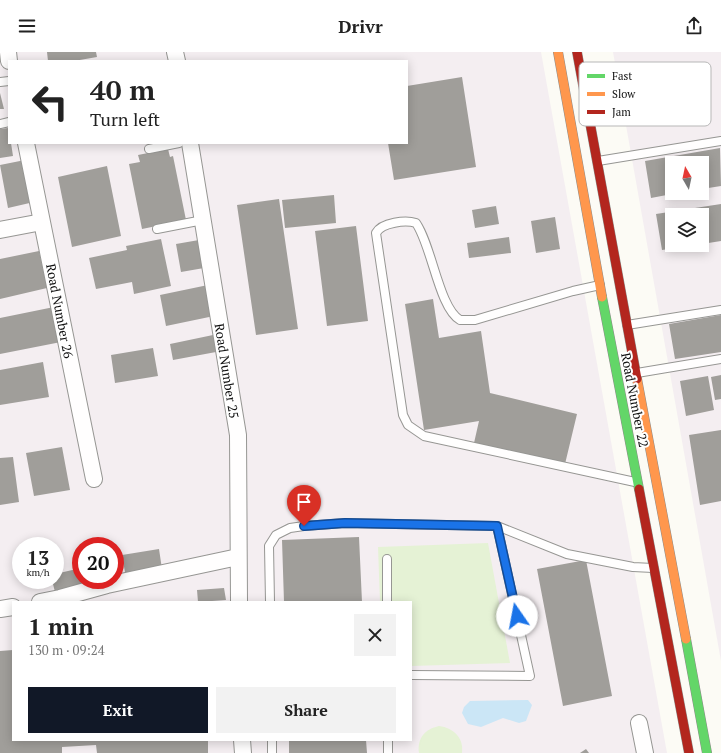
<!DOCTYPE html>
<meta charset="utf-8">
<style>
:root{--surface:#fff;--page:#f2f2f2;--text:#222;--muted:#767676;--accent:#111827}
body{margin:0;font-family:"PT Serif",serif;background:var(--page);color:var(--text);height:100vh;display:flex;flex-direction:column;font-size:15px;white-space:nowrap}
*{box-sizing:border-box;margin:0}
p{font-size:13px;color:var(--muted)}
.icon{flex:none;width:22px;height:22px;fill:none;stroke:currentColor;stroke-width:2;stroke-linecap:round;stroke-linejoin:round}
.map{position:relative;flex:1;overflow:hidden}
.panel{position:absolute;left:12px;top:549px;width:400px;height:140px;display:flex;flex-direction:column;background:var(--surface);border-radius:0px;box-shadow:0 2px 10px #0003}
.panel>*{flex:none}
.guide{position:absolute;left:8px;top:8px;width:400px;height:84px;border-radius:0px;box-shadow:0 2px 10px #0003;background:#fff;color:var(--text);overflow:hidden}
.needle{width:26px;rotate:351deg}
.fabs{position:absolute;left:665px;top:104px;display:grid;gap:8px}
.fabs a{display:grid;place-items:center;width:44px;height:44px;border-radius:0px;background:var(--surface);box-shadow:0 2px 10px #0003;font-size:20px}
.speed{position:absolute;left:12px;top:485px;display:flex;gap:8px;font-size:20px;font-weight:700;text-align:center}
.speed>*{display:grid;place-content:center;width:52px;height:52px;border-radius:50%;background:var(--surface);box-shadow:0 2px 10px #0003;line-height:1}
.speed small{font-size:10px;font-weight:400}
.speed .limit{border:6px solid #d22;background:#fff;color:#111}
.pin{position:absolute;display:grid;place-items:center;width:34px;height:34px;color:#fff;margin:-41px -17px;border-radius:50% 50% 50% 0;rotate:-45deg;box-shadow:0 0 4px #0007}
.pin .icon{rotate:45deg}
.me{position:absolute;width:44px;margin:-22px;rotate:348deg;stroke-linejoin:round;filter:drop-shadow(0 0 3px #0008)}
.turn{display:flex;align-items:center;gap:14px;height:84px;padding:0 16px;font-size:18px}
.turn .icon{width:52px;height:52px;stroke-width:2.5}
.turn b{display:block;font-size:28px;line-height:34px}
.round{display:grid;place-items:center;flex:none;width:42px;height:42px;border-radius:0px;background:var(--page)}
.overview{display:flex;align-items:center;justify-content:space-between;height:68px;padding:0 16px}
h1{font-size:24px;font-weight:800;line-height:30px}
.button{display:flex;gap:8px;margin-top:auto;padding:8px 16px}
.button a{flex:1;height:46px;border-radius:0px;background:var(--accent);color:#fff;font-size:16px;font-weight:800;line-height:46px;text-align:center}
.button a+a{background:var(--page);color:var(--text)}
header{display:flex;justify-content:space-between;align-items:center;height:52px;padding:0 16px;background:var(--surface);font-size:18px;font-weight:800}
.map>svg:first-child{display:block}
</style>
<header><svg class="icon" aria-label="menu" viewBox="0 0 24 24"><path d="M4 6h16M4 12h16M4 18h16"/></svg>Drivr<svg class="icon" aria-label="share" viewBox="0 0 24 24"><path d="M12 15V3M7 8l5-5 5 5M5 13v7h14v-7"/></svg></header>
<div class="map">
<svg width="721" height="701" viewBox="0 0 721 701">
<rect width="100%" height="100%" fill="#fcfbf5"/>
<path fill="#f4eef1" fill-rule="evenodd" d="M0 0H541L667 701H0ZM9 9H407V91H9ZM21 494H55V528H21ZM81 494H115V528H81ZM13 550H411V688H13Z
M613 0H721V609ZM672 111H702V141H672ZM672 163H702V193H672Z"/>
<path fill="#e5f2d5" d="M488 491 510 611 411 614V550H380L378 495Z
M439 674C454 676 464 686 462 701H419C417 686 425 677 439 674Z"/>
<path fill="#cbe6f6" d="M528 648 532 653 526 669 519 671 503 666 481 675 468 672 462 661 464 655 470 649Z"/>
<path fill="#a09e9a" d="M47 0H96L97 5 74 9H48Z
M462 25 476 115 394 128 388 91H407V34Z
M0 41 4 57H0Z
M8 76 9 91H11L13 104 0 106V77Z
M720 96 721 134 702 137V111H672V142L651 146 645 109Z
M168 97 170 105 173 104 186 168 142 177 129 112 140 110 138 103Z
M25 108 34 150 8 156 0 113Z
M107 114 121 184 72 195 58 125Z
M334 143 336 171 285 176 282 148Z
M279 147 298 277 256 283 237 153Z
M721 152V189L702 192V163H672V193L690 194 662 198 656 162Z
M496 154 499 172 475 176 472 158Z
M555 165 560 197 536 201 531 169Z
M356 174 368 269 327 274 315 179Z
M509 185 511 201 469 206 467 191Z
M161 187 171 234 134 242 132 230 96 237 89 206 127 198 126 194Z
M199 188 204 216 181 220 176 192Z
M39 199 47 236 0 247V207Z
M208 233 214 264 166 274 160 243Z
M433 247 439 286 481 279 490 341 577 362 565 412 474 391 479 369 424 378 405 252Z
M54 255 61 290 0 302V266Z
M721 263V300L675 307 669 272Z
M213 283 216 300 173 308 170 292Z
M153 296 158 324 115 331 111 303Z
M43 310 49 345 0 353V318Z
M721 323V347L715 348 711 325Z
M708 324 714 358 686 364 680 329Z
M721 378V449L700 453 689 383Z
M62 395 70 438 34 444 26 401Z
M13 405 19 450 0 453V406Z
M359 485 362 550H284L282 488Z
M159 497 162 517 126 526 122 503Z
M586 508 612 644 563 654 537 517Z
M81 516V528H92L93 532 55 540 52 528H55V522Z
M224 536 226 548 198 550 197 538Z
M13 598V688H208V701H97L96 693 62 695V701H0V599Z
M289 688H366L367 701H289Z
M586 697 589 701H580Z"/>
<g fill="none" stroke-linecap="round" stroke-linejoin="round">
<defs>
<path id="lane" d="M0 30 9 29
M0 72 9 70
M149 97 179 91
M598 109 721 89
M157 177 203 168
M600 233 573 239 475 268H460C439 256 432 194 416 171 406 168 382 170 376 181L403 363 408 373 424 384 635 430
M627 273 721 258
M637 321 721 307
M387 507V550
M270 550 269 494 276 483 290 476 304 474 345 471 497 474 567 502 633 515 653 516
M411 623 530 624 497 474
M272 688V701
M388 701V688"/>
<path id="street" d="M8 0 9 9
M175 0 177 9
M26 91 94 427
M190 91 238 383 239 550
M0 178 42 170
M40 550 60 546 107 533 238 505
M0 557 13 555
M639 671 645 701
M242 688 243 701"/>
<path id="fast" d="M602 245 639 437
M686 587 707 701"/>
<path id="slow" d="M558 0 602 245
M637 327 686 587"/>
<path id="jam" d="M577 0 637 327
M639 437 689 701"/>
</defs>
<use href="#lane" stroke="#969693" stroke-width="10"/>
<use href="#street" stroke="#969693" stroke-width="18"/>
<use href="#fast" stroke="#8d8c8a" stroke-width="10"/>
<use href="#slow" stroke="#8d8c8a" stroke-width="10"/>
<use href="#jam" stroke="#8d8c8a" stroke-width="10"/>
<use href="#lane" stroke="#fffefe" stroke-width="8"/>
<use href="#street" stroke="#fffefe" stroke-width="16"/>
<use href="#fast" stroke="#63d668" stroke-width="9"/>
<use href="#slow" stroke="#ff974d" stroke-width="9"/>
<use href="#jam" stroke="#b3261e" stroke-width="9"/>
</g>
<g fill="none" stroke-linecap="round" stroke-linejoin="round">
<defs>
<path id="route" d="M304 474 345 471 497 474 517 564"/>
</defs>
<use href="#route" stroke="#114b97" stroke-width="10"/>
<use href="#route" stroke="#1a73e8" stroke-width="7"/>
</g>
<g text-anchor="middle" stroke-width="4" stroke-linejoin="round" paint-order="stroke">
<g font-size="13" fill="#101010" stroke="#fff">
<text transform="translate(60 259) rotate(79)" y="5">Road Number 26</text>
<text transform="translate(227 319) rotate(81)" y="5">Road Number 25</text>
<text transform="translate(635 348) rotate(79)" y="5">Road Number 22</text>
</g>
</g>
<rect x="579" y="10" width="132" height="64" rx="6" fill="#fff" stroke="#b7b7b7" stroke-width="1"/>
<rect x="587" y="22" width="18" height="4" fill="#63d668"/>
<rect x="587" y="40" width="18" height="4" fill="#ff974d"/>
<rect x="587" y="58" width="18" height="4" fill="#b3261e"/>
<g font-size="11" fill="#101010">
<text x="612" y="28">Fast</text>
<text x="612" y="46">Slow</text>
<text x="612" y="64">Jam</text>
</g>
</svg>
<div class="fabs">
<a><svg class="needle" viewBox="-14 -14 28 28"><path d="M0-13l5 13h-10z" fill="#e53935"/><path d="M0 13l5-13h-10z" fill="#767676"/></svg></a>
<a><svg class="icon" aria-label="layers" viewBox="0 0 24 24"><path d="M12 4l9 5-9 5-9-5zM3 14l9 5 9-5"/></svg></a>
</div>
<div class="speed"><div>13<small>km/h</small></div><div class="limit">20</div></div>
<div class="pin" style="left:304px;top:474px;background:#d93025"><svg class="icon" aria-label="arrive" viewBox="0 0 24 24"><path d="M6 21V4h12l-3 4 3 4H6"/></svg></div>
<svg class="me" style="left:517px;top:564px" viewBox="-20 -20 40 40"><circle r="19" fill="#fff"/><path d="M0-13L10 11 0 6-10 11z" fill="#1a73e8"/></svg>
<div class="guide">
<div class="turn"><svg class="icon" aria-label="left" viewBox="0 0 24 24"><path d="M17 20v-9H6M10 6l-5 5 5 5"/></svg><div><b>40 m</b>Turn left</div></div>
</div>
<section class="panel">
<div class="overview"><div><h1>1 min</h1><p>130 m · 09:24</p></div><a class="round"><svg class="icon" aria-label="close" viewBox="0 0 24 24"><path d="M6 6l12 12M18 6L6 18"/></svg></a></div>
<div class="button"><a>Exit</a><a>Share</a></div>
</section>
</div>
